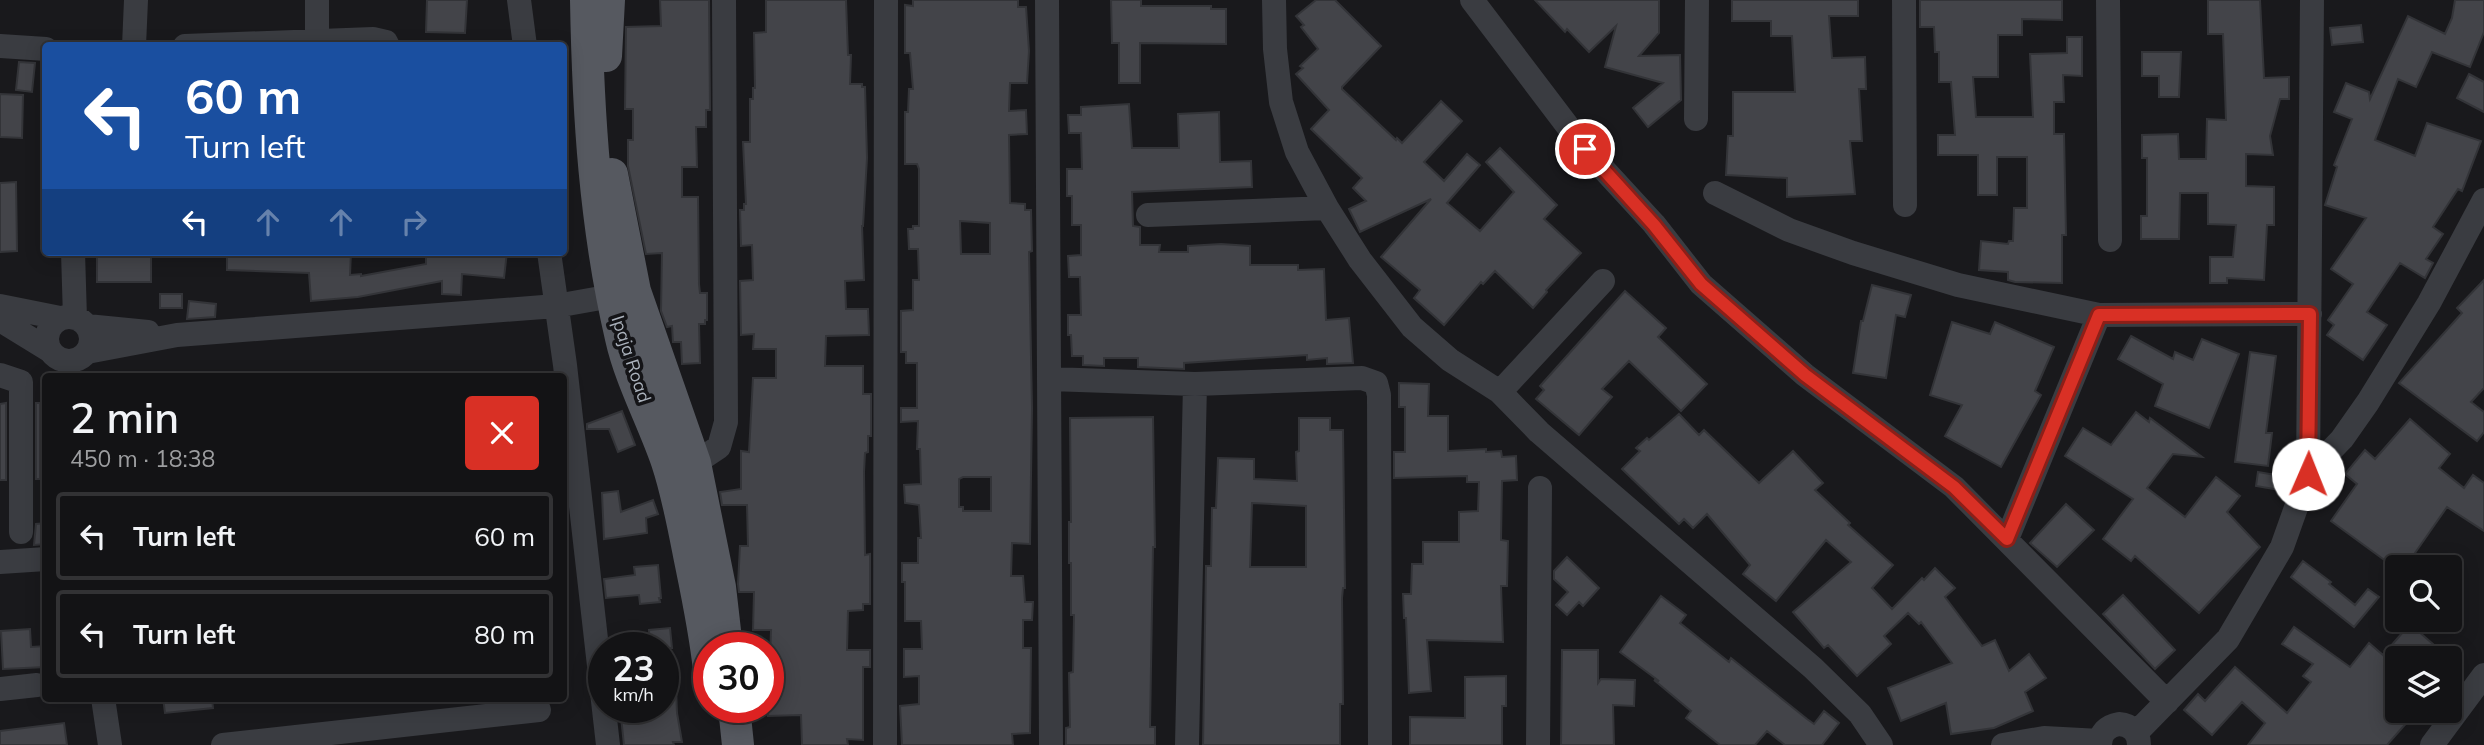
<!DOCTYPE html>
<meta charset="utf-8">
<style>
:root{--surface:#131315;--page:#1c1c1e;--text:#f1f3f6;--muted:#9d9ea0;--line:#323234}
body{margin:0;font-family:Mulish,sans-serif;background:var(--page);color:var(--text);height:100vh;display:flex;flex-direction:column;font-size:26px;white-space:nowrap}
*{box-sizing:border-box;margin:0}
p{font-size:23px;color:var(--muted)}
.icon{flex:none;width:38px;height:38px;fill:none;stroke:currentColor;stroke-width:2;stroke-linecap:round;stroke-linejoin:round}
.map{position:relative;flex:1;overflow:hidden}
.side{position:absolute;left:42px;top:373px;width:525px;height:329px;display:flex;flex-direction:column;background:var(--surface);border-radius:7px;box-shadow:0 4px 18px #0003,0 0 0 2px var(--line)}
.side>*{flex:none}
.top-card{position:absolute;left:42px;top:42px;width:525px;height:214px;border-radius:7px;box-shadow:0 4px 18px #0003,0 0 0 2px var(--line);background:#1a4fa0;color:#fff;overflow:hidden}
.fabs{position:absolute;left:2385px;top:555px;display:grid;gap:14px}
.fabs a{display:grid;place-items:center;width:77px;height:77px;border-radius:7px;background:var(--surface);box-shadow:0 4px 18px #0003,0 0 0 2px var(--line);font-size:35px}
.speed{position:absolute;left:588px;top:632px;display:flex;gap:14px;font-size:35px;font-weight:700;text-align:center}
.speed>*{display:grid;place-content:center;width:91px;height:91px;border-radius:50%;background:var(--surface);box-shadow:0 4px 18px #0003,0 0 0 2px var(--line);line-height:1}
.speed small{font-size:18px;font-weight:400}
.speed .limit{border:10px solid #d22;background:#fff;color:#111}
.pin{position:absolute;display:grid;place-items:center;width:60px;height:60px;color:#fff;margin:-30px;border:4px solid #fff;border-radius:50%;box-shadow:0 2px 7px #0007}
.me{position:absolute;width:77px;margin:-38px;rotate:1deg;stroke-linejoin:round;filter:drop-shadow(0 0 5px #0008)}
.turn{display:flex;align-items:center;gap:24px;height:147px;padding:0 28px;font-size:32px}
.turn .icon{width:91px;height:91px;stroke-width:2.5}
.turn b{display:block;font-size:49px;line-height:60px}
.lanes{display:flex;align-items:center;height:66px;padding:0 28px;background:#0003;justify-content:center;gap:35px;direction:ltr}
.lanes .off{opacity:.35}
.round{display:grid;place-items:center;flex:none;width:74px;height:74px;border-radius:7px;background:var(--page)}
.overview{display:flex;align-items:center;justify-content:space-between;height:119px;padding:0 28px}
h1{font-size:42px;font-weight:600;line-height:52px}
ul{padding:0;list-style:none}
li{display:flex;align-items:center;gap:21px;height:88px;margin:0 14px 10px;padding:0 14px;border:4px solid var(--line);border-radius:7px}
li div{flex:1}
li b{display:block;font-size:26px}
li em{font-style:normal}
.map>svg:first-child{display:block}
</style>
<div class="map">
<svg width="2484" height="745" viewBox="0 0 2484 745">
<rect width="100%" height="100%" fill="#19191c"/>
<path fill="#434449" stroke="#333438" stroke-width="2" fill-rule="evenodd" d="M427 0H467L465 33 426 32Z
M660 0H709L710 110H706V127H696L697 167H682V197H698L699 284 700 293H707V320H705V324H699L700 363 682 364 681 342H673L672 326 667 327 661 311 662 253 646 254 628 166V140H633V109H625L626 27 661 26Z
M766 0H846L848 55H851L850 84H862V87H865L867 158 863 226H862L864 280 845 281 846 309H868L869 335 826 336 825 366H863V394H871V436H868V452L865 453 864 472 865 555 870 554V604H863V610L848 611 847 650H870V667H863V740L847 739 848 745H802L801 715 768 716 771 630H753L754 592H739L738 584 740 546H748L747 505H722L720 492 741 489V451L749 452 753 378H776V349H753L754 334 741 335 740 281 753 280 752 245 741 246 740 210H744V204H746L743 142H750V99H753V88H755L754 33 766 32Z
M913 0H1018V7H1026L1029 51 1027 83H1010L1009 111 1026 110 1027 134 1009 135 1010 203 1025 204V210H1031L1032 251 1029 252 1032 408 1030 544 1012 543 1011 576H1023L1025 602H1033L1032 620H1023V648H1031L1030 733 1012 734 1013 745H902L900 706 919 704V676L904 677V649H922L921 621H905V582H902V563H918V538H921L919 505 905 503 904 485 921 484 920 449H917L918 421 901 422V408H917V363H906V352H901V311L913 310V280H919L918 249H909L908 229H913V226H919V169L917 164H905V112H908L909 89H913L910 53H905V5L913 6ZM960 221 990 223V254H961ZM963 477H991V511H963V507H959V479Z
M1111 0H1141V6H1211V9H1226V44L1140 43V83H1119V43H1112Z
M1316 0H1335L1381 46 1342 87V89L1396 140 1397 138 1402 143 1441 101 1462 121 1424 162 1444 181 1467 154 1480 165 1447 203 1480 231 1514 192 1486 162 1500 148 1557 205 1544 219 1581 253 1546 290 1547 292 1533 308 1495 271 1483 284 1481 282 1444 325 1414 298 1420 290 1381 257 1431 199 1360 232 1349 209 1366 201 1353 188 1362 178 1311 129 1329 110 1296 74 1303 68 1300 66 1318 49 1301 27 1304 25 1296 16Z
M1535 0H1659V33L1639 56 1680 55 1681 100 1648 127 1633 108 1663 83 1605 67 1616 26 1589 52 1567 29 1565 32Z
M1732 0H1858V16H1829L1832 58 1865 57 1866 89H1859L1862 141H1850L1855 194 1787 197V178L1726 175 1728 136H1733V92H1795L1792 36H1771V21H1732Z
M1920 0H2062V20L2022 19V35H1998V77H1973L1976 117H2033L2030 54 2067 53V37H2082V76L2063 75 2064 102H2054V134H2064L2066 235H2062V283L2015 282 2008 280V272L1979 270 1981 241 2008 244 2009 241H2013L2014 208H2027V157H1997V195H1978V155H1938V135H1955L1951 82H1939V52H1935L1934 27H1920Z
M2208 0H2260L2264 78 2289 77V99H2280L2270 136 2273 155 2246 154V186L2274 187V225H2267L2264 280 2227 278V283H2210V257H2233L2236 225 2208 224V193H2180L2179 239H2141V216H2147V158H2142V135L2178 134 2179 159H2206L2207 119 2226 120 2223 34H2208Z
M2455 0H2484V32L2470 67 2432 52 2416 87 2398 79 2375 140 2415 156 2427 123 2481 141 2462 191 2458 189 2433 227 2443 234 2426 259 2433 263 2425 278 2400 263 2367 312 2387 325 2363 360 2327 335 2334 325 2328 320 2353 284 2331 269 2366 218 2325 205 2337 167 2334 165 2352 119 2334 112 2346 83 2369 92 2370 99 2408 16 2445 34 2452 18Z
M2361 25 2363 42 2332 45 2330 28Z
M2142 52H2181L2179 97H2159V76H2142Z
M19 62 35 63 32 92 16 90Z
M2469 74 2484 82V112L2457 98Z
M0 94 23 95 22 138 0 137Z
M1129 104 1132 148H1179L1178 114 1219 112 1220 162 1251 161 1252 187 1132 192 1133 226 1140 227V245H1160L1159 252H1188V246L1221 244 1250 246V265H1298V270L1324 269 1326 320 1349 318 1353 363 1327 364V358L1307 360V355L1184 363V369L1138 367V358H1104V366L1083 365V356H1072L1071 335H1068V315H1081L1080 277H1069L1068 256 1081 255V225H1072V196H1067V169H1082L1081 133H1069L1068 115H1081V107Z
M16 182 17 251 0 252V183Z
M97 252H151V282H97Z
M227 252H351L350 275 361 274V276L426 264V252H507L504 278 462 274 461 295 442 294V281L358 297 311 301 309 273 227 270Z
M2484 280V388L2471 402 2484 412V432L2477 441 2399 383 2462 313 2457 308Z
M1872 285 1911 295 1905 317 1896 315 1886 378 1853 373 1861 321H1863Z
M1625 291 1666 328 1658 337 1707 384 1681 411 1629 361 1602 389 1612 397 1579 435 1536 399 1544 390 1540 386Z
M160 294H182V308H160Z
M189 301 216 304 215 317 187 319Z
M1952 322 1990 334 1995 322 2054 347 2035 391 2041 395 2001 467 1945 436 1962 405 1930 395Z
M2131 336 2173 359 2175 352 2193 360 2202 339 2239 354 2209 428 2155 406 2163 384 2118 359Z
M2250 352 2276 356 2266 433H2272L2268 466 2235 462Z
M1399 383 1429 384 1428 416H1448V451L1486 449V452L1501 451 1502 457 1516 456 1517 480 1502 481 1501 540 1508 541 1507 586H1501L1503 642 1427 640 1431 691 1409 693 1406 618H1404L1403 594H1411L1412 564H1423V542H1459V512L1478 511 1479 482H1467V476L1394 478V452H1405V407H1399Z
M6 403V480H0V404Z
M36 403H40V479H36Z
M622 411 635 445 618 452 609 429H587V424Z
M2136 412 2149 422 2150 418 2202 457 2173 454 2147 488 2185 517 2216 477 2240 496 2227 512 2260 547 2199 613 2135 556 2131 561 2103 539 2133 499 2065 456 2083 428 2111 445Z
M1679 414 1699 435 1704 430 1759 483 1793 451 1823 483 1815 490 1850 523 1848 525 1893 565 1872 588 1892 609 1922 578 1924 580 1935 568 1955 588 1945 597 1982 646 1995 640 2009 671 2029 654 2046 678 2025 692 2033 711 1994 728 1951 734 1946 703 1901 721 1888 688 1952 663 1921 622 1919 624 1908 613 1884 636 1891 644 1857 676 1828 645 1824 648 1793 612 1851 562 1826 540 1776 601 1743 574 1750 565 1707 514 1693 528 1684 519 1679 524 1622 469 1640 451 1636 448 1647 438 1649 440Z
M1153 417 1155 547H1153L1150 727H1155V745H1066V728L1070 727 1069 673 1073 672 1074 615H1071V563H1069V522H1071L1070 418Z
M1299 418H1330V430H1343L1345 588H1343L1342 598 1343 704H1340V745H1203L1206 566H1211L1212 508H1216L1218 458 1254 459V479L1297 481 1296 452 1299 451ZM1252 503 1306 506V567H1250Z
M2410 419 2450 454 2439 468 2464 488 2473 475 2484 483V531L2447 507 2415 553 2434 567H2394L2331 521 2357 484 2345 474 2365 450 2375 459Z
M2258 472 2282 476 2280 490 2256 486Z
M618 491 621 512 653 500 658 514 646 518 647 533 604 539 602 493Z
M2066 504 2094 530 2057 567 2030 543Z
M46 523V544L34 545 36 524Z
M1567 557 1599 588 1583 606 1579 602 1567 615 1556 605 1568 592 1554 579V571Z
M2303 561 2331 582 2329 584 2355 605 2368 589 2379 597 2354 627 2291 577Z
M658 565 661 598H659L660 602 640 604 639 595 606 598 604 579 635 575 634 567Z
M2123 595 2175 650 2155 669 2103 614Z
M1661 596 1686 615 1680 623 1729 662 1731 658 1807 719 1814 724 1824 711 1839 723 1822 745H1785L1767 731 1755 745H1720L1686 718 1691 711 1654 680 1659 681 1620 652Z
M2410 624 2449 658H2398V710H2418L2387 745H2248L2265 723 2242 702 2212 735 2184 710 2198 694 2205 701 2235 667 2287 713 2311 682 2303 676 2313 664 2282 644 2294 627 2350 667 2369 643 2383 655Z
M670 628 672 648H650L649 630Z
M30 629 31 647 46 646V667L3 669 1 631Z
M1562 650H1598V683L1601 679 1635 680 1634 706 1613 705 1614 745H1561Z
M663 664H675L677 713 682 742H673L674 745H624L620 707H663Z
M1506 676V706H1502V745H1410V717L1465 718V677Z
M163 698H212L213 708 165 713Z
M64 723 67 745H0V731Z"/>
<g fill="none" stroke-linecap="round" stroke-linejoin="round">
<path stroke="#3a3c41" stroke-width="24" d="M317 0V39
M519 0 525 46
M1047 0 1051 745
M1274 0 1275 49 1281 102 1297 152 1327 208 1360 260 1412 327 1450 360 1500 392 1539 432 1813 668 1860 714 1881 745
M1472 0 1585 149 1654 224 1701 284 1805 375 1954 487 2167 702
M1904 0 1905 205
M2108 0 2110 240
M0 46 46 49
M134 46 136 0
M185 46 373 39 386 42 388 46
M1696 119 1697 0
M1715 193 1789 230 1853 253 1958 285 2099 315 2310 314
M1148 215 1327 208
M73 252 75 318
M549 252 565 365 608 745
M0 306 60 318
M47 339a22 22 0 1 1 44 0a22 22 0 1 1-44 0Z
M0 320 49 350
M87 326 148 332
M87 352 177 335 556 306 612 296
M0 375 21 382V532
M1050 379 1195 384 1362 378 1376 383 1379 395 1380 745
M1500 392 1603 281
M695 463 719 447 726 422 724 0
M2308 474 2342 439 2368 402 2429 303 2484 200
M2007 539 2099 315
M0 562 46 559
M0 689 37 685
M103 698 110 745
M2136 733 2228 639 2282 547 2308 474 2312 0
M223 745 539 710
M885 745 886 0
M1187 745 1195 384
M1538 745 1540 488
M2003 745 2044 738 2100 741
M2100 745C2100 733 2107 726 2119 724 2131 725 2139 732 2139 745
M2432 745 2484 675"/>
<path stroke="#565960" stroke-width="32" d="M586 0C588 114 595 227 621 338 630 379 653 421 667 462 677 492 683 524 689 555 697 594 705 631 709 670
M606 56 609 0
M612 174 635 291 695 463 720 587 727 648
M734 707 738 745"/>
</g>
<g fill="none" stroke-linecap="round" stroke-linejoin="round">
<defs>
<path id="route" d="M1585 149 1654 225 1701 284 1805 375 1954 487 2007 539 2099 315 2310 314 2308 474"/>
</defs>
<use href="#route" stroke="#8d1f18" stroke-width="18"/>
<use href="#route" stroke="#d93025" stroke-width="12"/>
</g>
<g text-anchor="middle" stroke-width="7" stroke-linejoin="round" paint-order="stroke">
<g font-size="18" fill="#abb2bc" stroke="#141417">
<text transform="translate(631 359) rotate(72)" y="6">Ipaja Road</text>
</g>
</g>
</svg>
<div class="fabs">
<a><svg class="icon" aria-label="search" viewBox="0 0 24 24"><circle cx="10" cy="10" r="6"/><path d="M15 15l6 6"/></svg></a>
<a><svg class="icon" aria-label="layers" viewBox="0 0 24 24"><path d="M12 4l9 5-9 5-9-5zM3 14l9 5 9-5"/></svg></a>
</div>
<div class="speed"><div>23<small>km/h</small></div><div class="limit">30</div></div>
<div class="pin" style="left:1585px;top:149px;background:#d93025"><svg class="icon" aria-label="arrive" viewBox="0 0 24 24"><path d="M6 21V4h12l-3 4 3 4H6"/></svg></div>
<svg class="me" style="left:2308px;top:474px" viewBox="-20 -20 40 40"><circle r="19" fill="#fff"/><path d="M0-13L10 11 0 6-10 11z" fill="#d93025"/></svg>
<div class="top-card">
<div class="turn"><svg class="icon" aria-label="left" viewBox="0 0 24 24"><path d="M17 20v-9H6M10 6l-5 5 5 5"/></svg><div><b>60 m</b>Turn left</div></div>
<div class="lanes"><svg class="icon" aria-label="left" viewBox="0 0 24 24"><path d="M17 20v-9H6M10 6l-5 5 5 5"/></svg><svg class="icon off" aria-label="ahead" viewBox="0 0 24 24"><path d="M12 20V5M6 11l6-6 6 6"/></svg><svg class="icon off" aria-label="ahead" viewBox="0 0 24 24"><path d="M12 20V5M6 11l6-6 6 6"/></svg><svg class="icon off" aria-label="right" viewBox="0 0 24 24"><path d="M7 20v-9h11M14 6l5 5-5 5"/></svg></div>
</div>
<section class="side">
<div class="overview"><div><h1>2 min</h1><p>450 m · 18:38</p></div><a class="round" style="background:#d93025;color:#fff"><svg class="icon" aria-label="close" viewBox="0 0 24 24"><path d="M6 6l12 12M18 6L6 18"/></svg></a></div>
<ul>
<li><svg class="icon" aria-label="left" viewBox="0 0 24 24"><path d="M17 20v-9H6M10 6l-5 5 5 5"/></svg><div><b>Turn left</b></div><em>60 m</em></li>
<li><svg class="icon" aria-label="left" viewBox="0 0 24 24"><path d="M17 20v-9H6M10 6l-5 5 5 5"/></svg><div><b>Turn left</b></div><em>80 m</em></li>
</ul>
</section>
</div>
